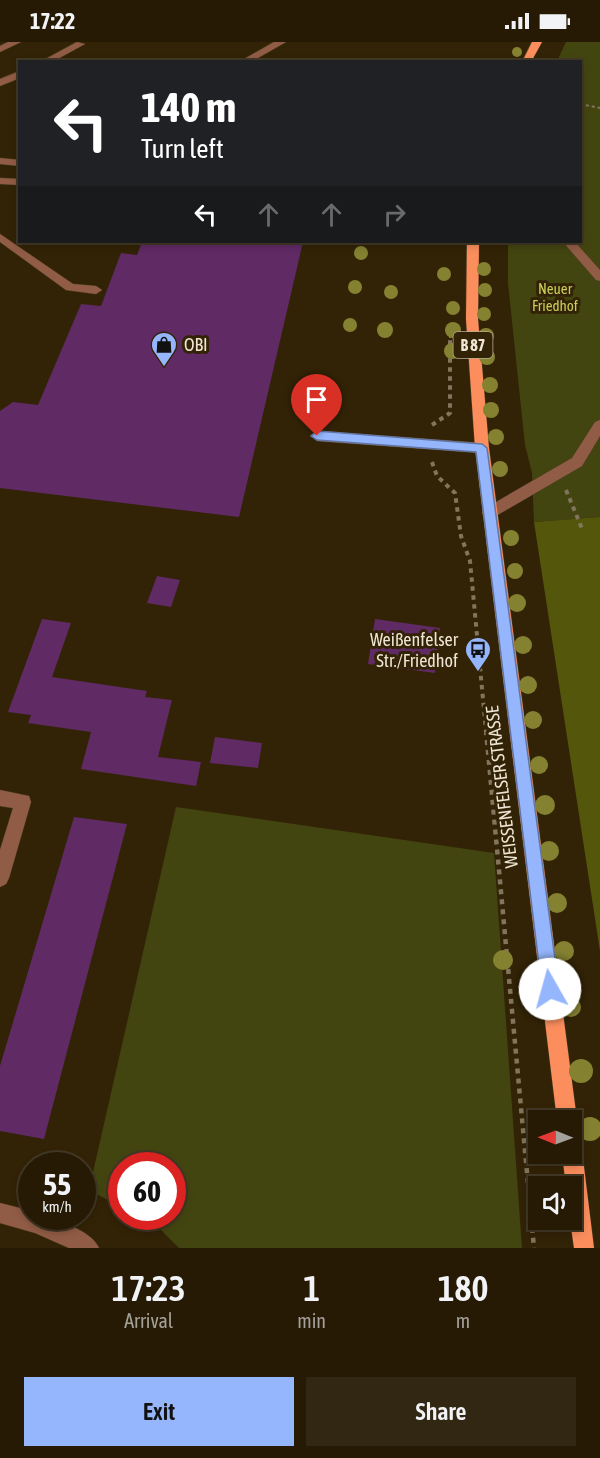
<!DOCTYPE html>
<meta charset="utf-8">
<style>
:root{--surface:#261a04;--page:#322713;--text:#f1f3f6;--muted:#a4a19a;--line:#423826;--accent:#95b6fd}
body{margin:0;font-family:"Asap Condensed",sans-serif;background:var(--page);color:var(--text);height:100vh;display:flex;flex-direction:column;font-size:22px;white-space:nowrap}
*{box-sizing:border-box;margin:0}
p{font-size:20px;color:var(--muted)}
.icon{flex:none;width:33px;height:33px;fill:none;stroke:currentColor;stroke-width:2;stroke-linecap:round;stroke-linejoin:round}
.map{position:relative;height:1206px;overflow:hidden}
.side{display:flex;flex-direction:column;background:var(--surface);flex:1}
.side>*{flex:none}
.guide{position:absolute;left:18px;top:18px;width:564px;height:183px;border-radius:0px;box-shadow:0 3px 9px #0003,0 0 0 2px var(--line);background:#202124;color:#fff;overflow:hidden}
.needle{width:39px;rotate:271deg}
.controls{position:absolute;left:528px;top:1068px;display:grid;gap:12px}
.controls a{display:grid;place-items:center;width:54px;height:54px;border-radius:0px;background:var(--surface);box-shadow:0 3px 9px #0003,0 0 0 2px var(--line);font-size:30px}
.speed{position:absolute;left:18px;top:1110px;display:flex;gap:12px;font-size:30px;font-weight:700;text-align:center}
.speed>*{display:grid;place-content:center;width:78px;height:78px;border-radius:50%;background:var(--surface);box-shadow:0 3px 9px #0003,0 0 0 2px var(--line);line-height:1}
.speed small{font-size:15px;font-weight:400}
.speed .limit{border:9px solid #d22;background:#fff;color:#111}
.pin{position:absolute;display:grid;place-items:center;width:51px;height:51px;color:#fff;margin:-62px -26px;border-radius:50% 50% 50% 0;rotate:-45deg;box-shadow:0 0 6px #0007}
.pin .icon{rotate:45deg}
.me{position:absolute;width:66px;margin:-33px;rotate:353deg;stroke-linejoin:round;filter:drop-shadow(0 0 4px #0008)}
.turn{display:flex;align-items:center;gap:21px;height:126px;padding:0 24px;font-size:27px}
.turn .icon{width:78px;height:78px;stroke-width:2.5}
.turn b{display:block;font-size:42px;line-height:51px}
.lanes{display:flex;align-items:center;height:57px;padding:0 24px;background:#0003;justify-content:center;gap:30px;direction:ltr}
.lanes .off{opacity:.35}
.eta{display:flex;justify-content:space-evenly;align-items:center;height:102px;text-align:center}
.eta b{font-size:36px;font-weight:600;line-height:42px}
.button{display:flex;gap:12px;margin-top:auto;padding:12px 24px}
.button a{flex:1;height:69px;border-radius:0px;background:var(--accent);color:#111;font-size:24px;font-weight:600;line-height:69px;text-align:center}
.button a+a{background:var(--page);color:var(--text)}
.status{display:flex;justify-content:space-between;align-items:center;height:42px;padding:0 30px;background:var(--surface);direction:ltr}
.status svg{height:16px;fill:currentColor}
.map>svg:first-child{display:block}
</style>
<div class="status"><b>17:22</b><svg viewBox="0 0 49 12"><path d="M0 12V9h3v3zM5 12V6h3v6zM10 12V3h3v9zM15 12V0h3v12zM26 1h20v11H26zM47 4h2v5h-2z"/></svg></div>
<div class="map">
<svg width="600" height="1206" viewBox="0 0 600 1206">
<rect width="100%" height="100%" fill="#322306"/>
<path fill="#434511" d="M566 0H600V475L534 480 532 431 525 403 508 241V200H580V20L557 19Z
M176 765 494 811 522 1206H179L157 1184 139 1175 172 1174V1124H122L121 1165 89 1148Z"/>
<path fill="#53560b" d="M600 475V909L534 480Z"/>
<path fill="#602a65" d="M142 200H303L239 475 0 446V369L13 360 38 363 81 262 101 264 121 211 137 213Z
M157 534 180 538 171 565 147 561Z
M42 577 71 581 52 635 147 649 145 655 172 658 158 715 201 720 196 744 81 727 91 690 28 681 31 673 8 670Z
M375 577 440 586 435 631 368 622Z
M215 695 262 701 258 726 210 721Z
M74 775 127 782 44 1097 0 1089V1024Z"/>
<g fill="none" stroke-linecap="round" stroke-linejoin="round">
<defs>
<path id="lane" d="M8 0H21L0 10V4Z
M77 0 85 2 52 20H40Z
M274 0H286L251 20H239Z
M20 29V36L0 44V37Z
M0 116 20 118V124L0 122Z
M0 136 20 137V143L0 142Z
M0 192 73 242 96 244 102 248 96 252 66 248 0 200Z
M563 200H575L600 228V239L596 238Z
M600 378V394L582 424 494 475H484L482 471 484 467 572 416 595 380Z
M317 389 482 401 489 406 482 411 317 399 311 394Z
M0 748 29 754 31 760 9 836 6 842 0 845V808L13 766 0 764Z"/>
<path id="street" d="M0 1161 32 1169V1174C50 1174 92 1188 99 1206H69L35 1191 0 1181Z"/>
<path id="primary" d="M532 0H542L531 20H522Z
M467 200H479L478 277 489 406 577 1078 572 1086V1078H557L475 406 466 277Z
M572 1099 579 1102 582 1109 594 1206H574L570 1178 572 1144H566L562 1112H572Z"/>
</defs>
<use href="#lane" stroke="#4c3e23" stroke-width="1"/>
<use href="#street" stroke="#4c3e23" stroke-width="1"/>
<use href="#primary" stroke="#4c3e23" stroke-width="1"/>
<path stroke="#82755d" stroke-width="2" stroke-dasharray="3 3" stroke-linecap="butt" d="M580 62 600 66
M450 287V297"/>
<path stroke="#82755d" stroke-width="4" stroke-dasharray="4.5 4.5" stroke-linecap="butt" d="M432 383 450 371V296
M432 420 437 434 455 451 461 494 470 519 486 689
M566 448 583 489"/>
<path stroke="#82755d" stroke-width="4.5" stroke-dasharray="5 5" stroke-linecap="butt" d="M486 688 534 1206"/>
<use href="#lane" fill="#915c45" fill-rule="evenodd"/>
<use href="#street" fill="#915c45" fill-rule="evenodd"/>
<use href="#primary" fill="#fc8e5d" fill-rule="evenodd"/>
</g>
<g fill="#848131">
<circle cx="517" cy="10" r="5"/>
<circle cx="361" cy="211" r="7"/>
<circle cx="484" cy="227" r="7"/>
<circle cx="444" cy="232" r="7"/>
<circle cx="355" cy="245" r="7"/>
<circle cx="485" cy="248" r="7"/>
<circle cx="391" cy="250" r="7"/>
<circle cx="453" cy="266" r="7"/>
<circle cx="484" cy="272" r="7"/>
<circle cx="350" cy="283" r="7"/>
<circle cx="385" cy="288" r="8"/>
<circle cx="453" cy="288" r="8"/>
<circle cx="486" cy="294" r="8"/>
<circle cx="452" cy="309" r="8"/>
<circle cx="487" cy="315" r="8"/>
<circle cx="490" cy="343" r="8"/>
<circle cx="491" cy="368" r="8"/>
<circle cx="496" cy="395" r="8"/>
<circle cx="500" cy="427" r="8"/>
<circle cx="511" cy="496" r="8"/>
<circle cx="515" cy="529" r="8"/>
<circle cx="517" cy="561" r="9"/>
<circle cx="523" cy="603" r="9"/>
<circle cx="528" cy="643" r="9"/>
<circle cx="533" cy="678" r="9"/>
<circle cx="539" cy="723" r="9"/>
<circle cx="545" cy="763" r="10"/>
<circle cx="549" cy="809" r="10"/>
<circle cx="557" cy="861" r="10"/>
<circle cx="564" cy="909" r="10"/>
<circle cx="503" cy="918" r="10"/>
<circle cx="571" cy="965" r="10"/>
<circle cx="581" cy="1029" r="12"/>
<circle cx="590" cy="1087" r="12"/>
</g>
<path fill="#95b6fd" stroke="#6176a4" stroke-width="1.5" d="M317 389 482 402 487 406 559 947 556 953 550 956 544 953 542 947 476 410 317 398 311 394Z"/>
<defs>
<symbol id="shop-pin" viewBox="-11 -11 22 30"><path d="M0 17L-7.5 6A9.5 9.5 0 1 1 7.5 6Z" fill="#95b6fd" stroke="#322306"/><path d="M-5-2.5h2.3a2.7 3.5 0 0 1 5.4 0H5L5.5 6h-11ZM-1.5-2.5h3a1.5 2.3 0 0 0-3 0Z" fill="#111"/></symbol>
<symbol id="bus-pin" viewBox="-11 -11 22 30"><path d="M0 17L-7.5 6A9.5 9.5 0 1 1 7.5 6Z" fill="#95b6fd" stroke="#322306"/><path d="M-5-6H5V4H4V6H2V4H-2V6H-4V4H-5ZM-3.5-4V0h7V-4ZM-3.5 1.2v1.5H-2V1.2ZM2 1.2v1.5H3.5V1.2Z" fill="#111"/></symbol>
</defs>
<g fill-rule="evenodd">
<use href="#shop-pin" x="149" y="288" width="30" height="40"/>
<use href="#bus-pin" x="463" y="593" width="30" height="40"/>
</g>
<g text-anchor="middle" stroke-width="6" stroke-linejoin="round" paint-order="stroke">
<g font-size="15" fill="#c7ce55" stroke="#322306">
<text x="555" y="252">Neuer<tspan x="555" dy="17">Friedhof</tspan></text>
</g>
<rect fill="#322306" stroke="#b6ab96" stroke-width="1.5" x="453.5" y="290" width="39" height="26" rx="4.5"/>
<g font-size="16" font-weight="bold" fill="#eee5d4">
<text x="473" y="309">B 87</text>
</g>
<g font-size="18" fill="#eee5d4" stroke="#322306" text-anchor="start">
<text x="184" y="309">OBI</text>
<text x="458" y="604" text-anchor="end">Weißenfelser<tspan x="458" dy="21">Str./Friedhof</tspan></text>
</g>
<g font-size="18" fill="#eee5d4" stroke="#322306">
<text transform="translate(502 745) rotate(-97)" y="6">WEISSENFELSER STRASSE</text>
</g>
</g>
</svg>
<div class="controls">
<a><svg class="needle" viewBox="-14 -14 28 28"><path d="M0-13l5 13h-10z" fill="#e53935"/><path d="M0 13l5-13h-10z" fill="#a4a19a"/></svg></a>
<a><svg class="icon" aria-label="sound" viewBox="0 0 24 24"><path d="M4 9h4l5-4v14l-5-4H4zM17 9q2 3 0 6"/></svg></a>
</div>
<div class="speed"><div>55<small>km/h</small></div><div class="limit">60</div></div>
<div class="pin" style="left:317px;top:394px;background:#d93025"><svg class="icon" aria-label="arrive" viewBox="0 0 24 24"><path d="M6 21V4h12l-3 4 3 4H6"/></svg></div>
<svg class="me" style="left:550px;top:947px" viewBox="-20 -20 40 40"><circle r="19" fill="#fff"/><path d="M0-13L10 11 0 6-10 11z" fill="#95b6fd"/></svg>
<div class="guide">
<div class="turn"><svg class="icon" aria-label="left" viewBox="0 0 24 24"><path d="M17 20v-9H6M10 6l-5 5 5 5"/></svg><div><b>140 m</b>Turn left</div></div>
<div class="lanes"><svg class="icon" aria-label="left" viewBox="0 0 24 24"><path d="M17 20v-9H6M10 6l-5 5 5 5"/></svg><svg class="icon off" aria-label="ahead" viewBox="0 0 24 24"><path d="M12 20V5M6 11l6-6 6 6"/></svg><svg class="icon off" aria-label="ahead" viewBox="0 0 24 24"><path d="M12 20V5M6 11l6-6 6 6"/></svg><svg class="icon off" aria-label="right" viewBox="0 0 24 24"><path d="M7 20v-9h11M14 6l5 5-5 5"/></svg></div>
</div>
</div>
<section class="side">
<div class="eta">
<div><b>17:23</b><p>Arrival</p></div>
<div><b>1</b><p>min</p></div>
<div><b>180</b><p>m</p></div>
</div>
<div class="button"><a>Exit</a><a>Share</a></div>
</section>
